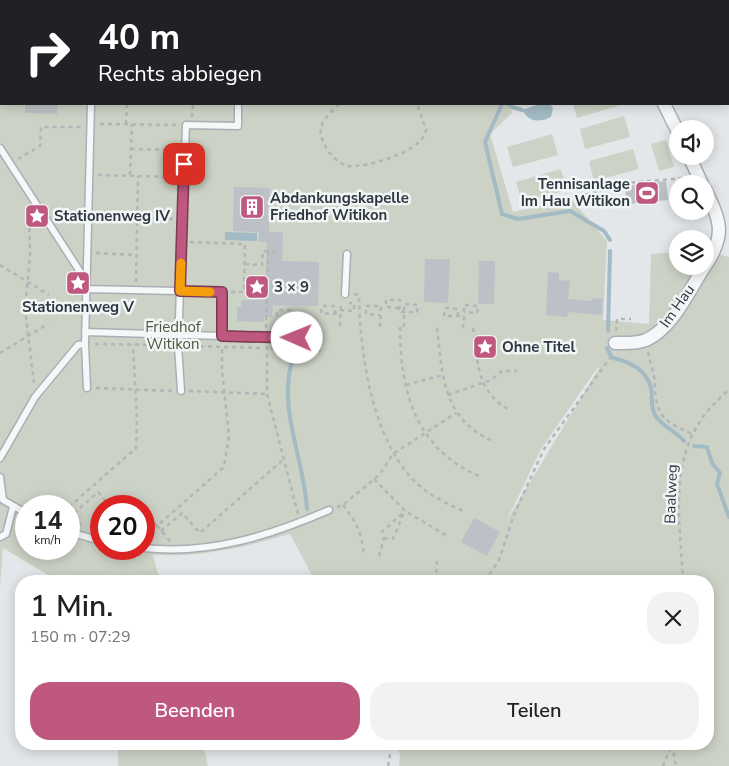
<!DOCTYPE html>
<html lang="de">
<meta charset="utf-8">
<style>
:root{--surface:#fff;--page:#f2f2f2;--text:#202124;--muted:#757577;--accent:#bf587f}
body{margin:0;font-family:"Nunito Sans",sans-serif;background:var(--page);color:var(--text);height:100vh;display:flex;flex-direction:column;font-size:19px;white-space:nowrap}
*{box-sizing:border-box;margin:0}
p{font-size:16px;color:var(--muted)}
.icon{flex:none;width:28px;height:28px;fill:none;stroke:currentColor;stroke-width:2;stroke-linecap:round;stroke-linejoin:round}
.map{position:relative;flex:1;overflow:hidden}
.sheet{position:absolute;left:15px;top:575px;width:699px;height:175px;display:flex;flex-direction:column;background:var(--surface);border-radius:20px;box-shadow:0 2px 12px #0003}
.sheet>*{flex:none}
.hud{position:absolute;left:0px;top:0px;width:730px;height:105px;box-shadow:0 2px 12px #0003;background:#202124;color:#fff;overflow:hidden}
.fabs{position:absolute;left:669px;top:120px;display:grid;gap:10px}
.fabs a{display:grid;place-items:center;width:45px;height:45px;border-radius:50%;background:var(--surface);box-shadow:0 2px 12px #0003;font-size:25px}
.speed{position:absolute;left:15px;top:495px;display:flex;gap:10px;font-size:25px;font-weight:700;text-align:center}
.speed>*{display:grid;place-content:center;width:65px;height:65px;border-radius:50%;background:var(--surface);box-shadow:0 2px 12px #0003;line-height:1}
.speed small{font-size:12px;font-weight:400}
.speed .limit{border:8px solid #d22;background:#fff;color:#111}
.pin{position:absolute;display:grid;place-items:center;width:42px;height:42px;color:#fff;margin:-21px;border-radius:10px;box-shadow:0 2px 8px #0006}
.me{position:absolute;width:55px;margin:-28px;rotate:271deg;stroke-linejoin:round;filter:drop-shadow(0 0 4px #0008)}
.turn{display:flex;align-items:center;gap:18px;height:105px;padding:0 15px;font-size:22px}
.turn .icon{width:65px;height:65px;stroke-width:2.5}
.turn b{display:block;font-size:35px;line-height:42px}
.round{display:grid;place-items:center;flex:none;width:52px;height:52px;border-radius:20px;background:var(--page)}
.overview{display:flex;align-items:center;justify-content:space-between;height:85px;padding:0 15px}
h1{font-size:30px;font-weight:600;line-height:38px}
.action{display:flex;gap:10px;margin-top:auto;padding:10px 15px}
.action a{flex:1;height:58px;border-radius:20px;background:var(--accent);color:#fff;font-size:20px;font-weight:600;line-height:58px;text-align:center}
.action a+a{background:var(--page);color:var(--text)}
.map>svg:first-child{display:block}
</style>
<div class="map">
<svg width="729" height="766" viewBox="0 0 729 766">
<rect width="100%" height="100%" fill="#e3e7ea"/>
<path fill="#ccd2c5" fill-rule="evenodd" d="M152 0H485V1H152Z
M0 60 1 104H509L512 113 490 134 513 212 571 199 607 241 603 320 649 324 651 254 677 252 678 266H705V251L729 257V766H399L400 755 397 744H708V581H315L290 534C240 548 205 557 153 555L160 581H58L3 548 0 586ZM598 367 599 368 506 522 541 449ZM26 506H69V549H26ZM101 506H144V549H101Z
M573 104H621V105L577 118Z
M624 116 630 137 585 149 580 129Z
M552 134 558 155 513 167 507 147Z
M666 140 674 167 659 171 651 144Z
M633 149 639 169 594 181 589 161Z
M561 169 567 190 522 202 516 182Z
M118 744H203L208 766H118Z"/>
<path fill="#a3bbc5" d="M540 104H550L553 108 551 117C539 123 529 122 522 110Z
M225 232 257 233V241L225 240Z"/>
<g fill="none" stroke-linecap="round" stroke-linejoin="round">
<path stroke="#a3bbc5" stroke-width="4" d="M487 0V1
M502 104 485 142 502 214 518 219 570 211 604 231 610 240
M508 104 512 107 522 110
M608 331 610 251
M607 348 611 356
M613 358C630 362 646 369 651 388 653 398 650 405 655 415 661 426 676 431 684 441
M292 361C278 410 304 459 307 509
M694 446 707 447 712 463 720 473 717 484 729 517"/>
</g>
<path fill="#bbc1c6" d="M25 104H58L57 114 25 113Z
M666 181 668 200 627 204 625 186Z
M234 187 270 188 269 232H283L282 261 319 262 318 306 273 305 272 317H264V322L237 321V307H241V300H265L267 242H259V232L233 231Z
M425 259H450L448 303 424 302Z
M479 261H495L494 304H478Z
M548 272 559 273V280L570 281 568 299 592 301V298L603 299 602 315 568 312 567 317 546 315Z
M474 518 500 532 487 556 461 542Z"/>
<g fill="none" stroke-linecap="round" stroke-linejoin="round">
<defs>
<path id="service" d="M0 148 86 281
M86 289 222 292V336L297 338 304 331
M345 294 347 254
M85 332 222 336
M87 388 85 344 91 104
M181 391 178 345 186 125 238 126V104
M0 458 35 397 78 345 85 344
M0 477 3 500 26 513
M69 532 101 541
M0 537 6 534 13 507
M144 548C209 555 269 536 329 510"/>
<path id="minor" d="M626 0V1
M664 104 678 132
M689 156 702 184
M705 189C721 222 726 235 705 266
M615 343C625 343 636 344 646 340 673 328 689 290 705 266"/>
</defs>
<use href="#service" stroke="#a9afb4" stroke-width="9"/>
<use href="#minor" stroke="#a9afb4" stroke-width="15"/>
<path stroke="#b1b6b9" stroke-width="2.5" stroke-dasharray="4 4" stroke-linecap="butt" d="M50 0V1
M284 0 285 1
M359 0 360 1
M93 1V0
M114 1 115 0
M122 1V0
M197 1 204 0
M400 1 401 0
M0 45 1 44
M0 56H1
M339 104C334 110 322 119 321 128 318 141 335 164 348 166 366 168 426 151 426 129L417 104
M192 117 193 104
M100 124 177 125
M126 124 127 104
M131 149 176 150
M18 159 40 146 41 127H83
M98 175 175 177
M130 175 132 124
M577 197 626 183 685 178
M29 212 30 256 25 309 34 383
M137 218 173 219
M190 242 245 244 244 292H231
M96 253 136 255
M245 264 262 265 263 251 279 252
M0 265 49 295
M136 282 138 176
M354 294 359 295C360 356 373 452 426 491 437 499 450 505 463 511
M399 308 386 307V300H400L399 312H417L418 305 404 304V327
M340 310 354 311V303H349
M335 314V306H322L321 313 340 314
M458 316V309L445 308 444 316H464
M290 318 291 310H277V317L297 318 299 324
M340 326 341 302
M380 327 381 306H366V314L380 315
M400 327C400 392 416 449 479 476
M266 328 268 252
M437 328C443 379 443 420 495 442
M463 328C464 321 464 313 464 305L478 306 477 313 464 312
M473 328C478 361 476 391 508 409
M616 331 617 319H631
M95 344 169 345
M192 346 262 348
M267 346V394L298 514
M270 348 321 350
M648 352C650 363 655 375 655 386 656 417 664 421 692 434
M0 353 48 324
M406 385 443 375
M96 388 173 391
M189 391 267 394
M448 395 491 380 502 371H517
M374 479 405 511 449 537
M343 505C357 523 362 533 364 556
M136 506 138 504 140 506
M69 507 136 448 137 419 133 345
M337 507 343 505 379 475 393 454 456 413
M144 511 157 526
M81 525 72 515 98 492 110 506
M161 531 182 513 200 533 285 458
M384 538 393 539 404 512
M170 541 157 526 224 467 229 436 222 370V345
M379 556 384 538 382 532 405 511
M436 581 437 557
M485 581 499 560 515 512 544 449 613 354
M683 581C681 530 669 469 699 423 707 410 718 400 729 389
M672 745 676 766
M388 766 392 744
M663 766 672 744"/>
<use href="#service" stroke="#f5f7f8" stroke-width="6"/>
<use href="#minor" stroke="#f5f7f8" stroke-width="12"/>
</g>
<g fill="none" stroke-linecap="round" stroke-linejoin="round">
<defs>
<path id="route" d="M184 164 180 291 222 292V336L297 338"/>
</defs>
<use href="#route" stroke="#7c3953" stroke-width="12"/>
<use href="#route" stroke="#bf587f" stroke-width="9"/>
<path stroke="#f59e0b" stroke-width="9" d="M181 263 180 291 210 292"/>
</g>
<defs>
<symbol id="stadium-square" viewBox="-11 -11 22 22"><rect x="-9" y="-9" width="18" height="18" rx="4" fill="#bf587f" stroke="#f3f6f7"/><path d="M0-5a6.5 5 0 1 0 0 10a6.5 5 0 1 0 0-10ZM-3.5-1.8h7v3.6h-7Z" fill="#fff"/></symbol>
<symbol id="building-square" viewBox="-11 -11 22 22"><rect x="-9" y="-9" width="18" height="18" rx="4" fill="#bf587f" stroke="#f3f6f7"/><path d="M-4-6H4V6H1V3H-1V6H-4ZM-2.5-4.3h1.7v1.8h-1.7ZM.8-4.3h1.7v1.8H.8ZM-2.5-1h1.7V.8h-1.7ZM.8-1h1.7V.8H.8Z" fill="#fff"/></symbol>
<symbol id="sight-square" viewBox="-11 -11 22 22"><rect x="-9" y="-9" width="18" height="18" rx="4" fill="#bf587f" stroke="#f3f6f7"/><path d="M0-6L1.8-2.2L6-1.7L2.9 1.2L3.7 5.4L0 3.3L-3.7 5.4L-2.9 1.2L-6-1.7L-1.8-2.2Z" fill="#fff"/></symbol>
</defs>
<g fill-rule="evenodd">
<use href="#stadium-square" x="633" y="179" width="28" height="28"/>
<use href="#building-square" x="238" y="193" width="28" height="28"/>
<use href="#sight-square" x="23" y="202" width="28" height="28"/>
<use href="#sight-square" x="64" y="269" width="28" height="28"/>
<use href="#sight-square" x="243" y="273" width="28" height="28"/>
<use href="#sight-square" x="471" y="333" width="28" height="28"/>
</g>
<g text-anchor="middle" stroke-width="5" stroke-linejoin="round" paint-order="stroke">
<g font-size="15" font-weight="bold" fill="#2d3840" stroke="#f3f6f7" text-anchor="start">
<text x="630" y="189" text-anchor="end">Tennisanlage<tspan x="630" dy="17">Im Hau Witikon</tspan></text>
<text x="270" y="203">Abdankungskapelle<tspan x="270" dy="17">Friedhof Witikon</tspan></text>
<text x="54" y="221">Stationenweg IV</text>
<text x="274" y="292">3 × 9</text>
<text x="78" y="312" text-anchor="middle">Stationenweg V</text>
<text x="502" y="352">Ohne Titel</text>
</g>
<g font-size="15" fill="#2d3840" stroke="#f3f6f7">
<text transform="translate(677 306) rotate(-55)" y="5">Im Hau</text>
<text transform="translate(671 494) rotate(-88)" y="5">Baalweg</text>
</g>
<g font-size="15" fill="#485a3c" stroke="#f3f6f7">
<text x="173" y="332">Friedhof<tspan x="173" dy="17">Witikon</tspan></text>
</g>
</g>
</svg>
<div class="fabs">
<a><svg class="icon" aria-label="sound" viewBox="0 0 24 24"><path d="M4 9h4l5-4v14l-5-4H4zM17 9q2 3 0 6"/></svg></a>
<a><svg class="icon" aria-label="search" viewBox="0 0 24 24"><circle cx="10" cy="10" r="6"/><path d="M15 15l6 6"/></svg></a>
<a><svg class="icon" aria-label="layers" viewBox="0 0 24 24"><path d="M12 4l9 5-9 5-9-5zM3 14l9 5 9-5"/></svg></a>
</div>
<div class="speed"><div>14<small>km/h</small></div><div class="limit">20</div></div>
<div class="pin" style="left:184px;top:164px;background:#d93025"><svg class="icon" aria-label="arrive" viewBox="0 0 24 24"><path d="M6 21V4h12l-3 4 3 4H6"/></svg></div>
<svg class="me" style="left:297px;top:338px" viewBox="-20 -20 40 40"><circle r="19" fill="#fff"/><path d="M0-13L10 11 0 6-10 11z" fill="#bf587f"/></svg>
<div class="hud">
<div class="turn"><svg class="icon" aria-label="right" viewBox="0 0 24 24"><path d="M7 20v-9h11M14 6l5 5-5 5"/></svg><div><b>40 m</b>Rechts abbiegen</div></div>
</div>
<section class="sheet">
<div class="overview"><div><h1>1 Min.</h1><p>150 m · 07:29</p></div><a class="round"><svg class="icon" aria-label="close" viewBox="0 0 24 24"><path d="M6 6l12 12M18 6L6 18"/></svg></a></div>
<div class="action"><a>Beenden</a><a>Teilen</a></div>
</section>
</div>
